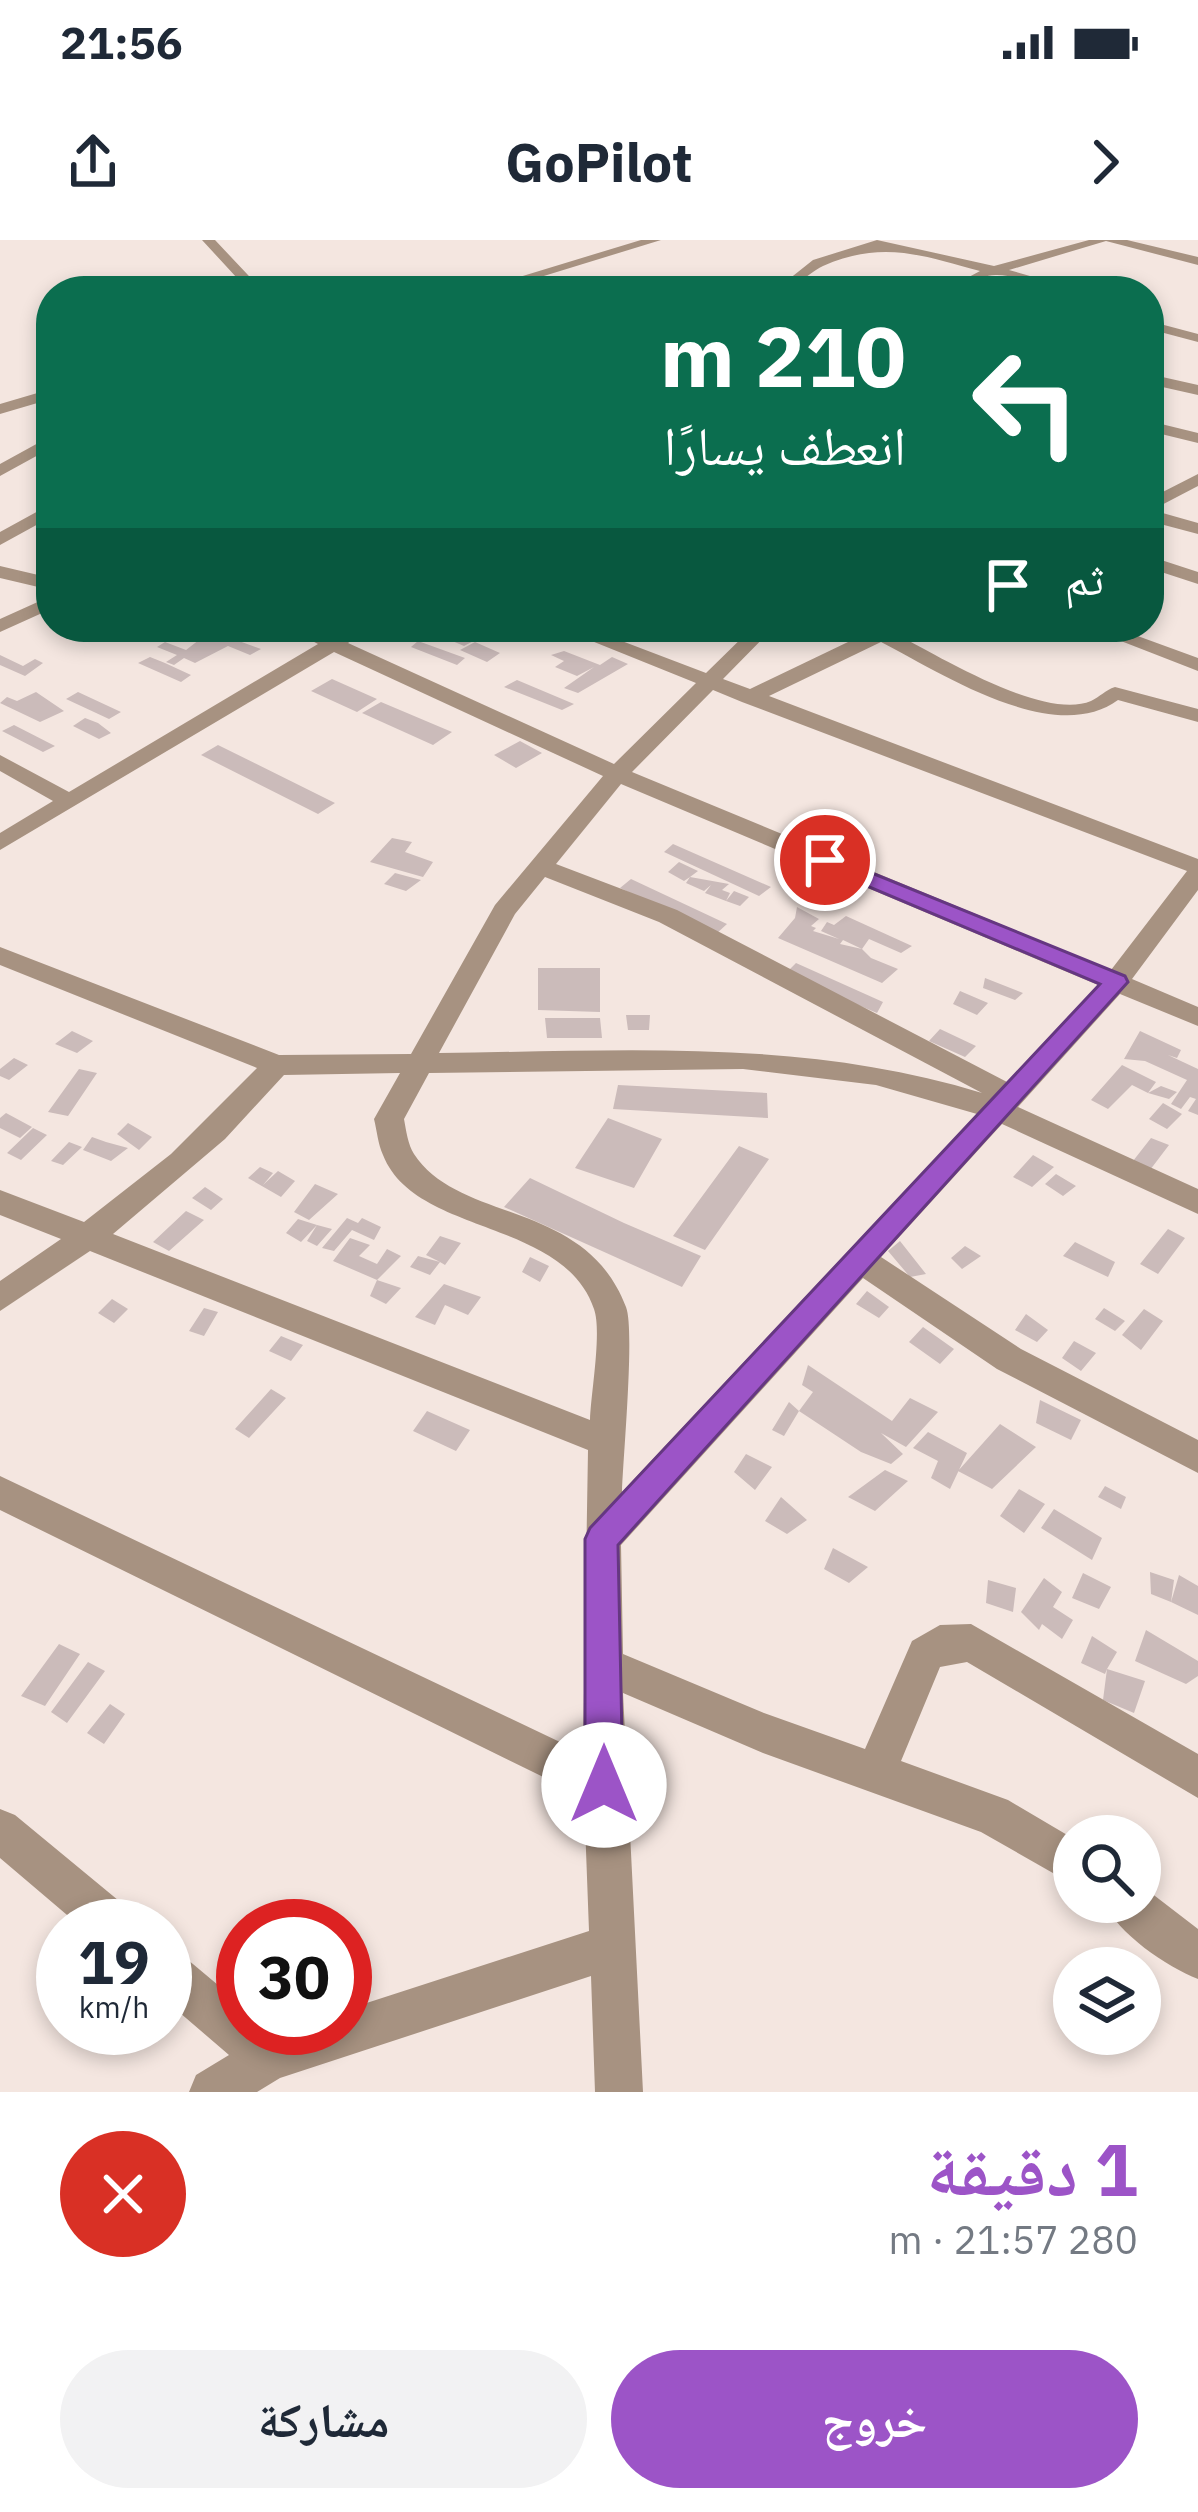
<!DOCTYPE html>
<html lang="ar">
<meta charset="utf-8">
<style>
:root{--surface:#fff;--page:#f2f2f3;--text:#1f2937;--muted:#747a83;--accent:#9c54c7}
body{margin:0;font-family:"IBM Plex Sans","Noto Naskh Arabic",sans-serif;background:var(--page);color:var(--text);direction:rtl;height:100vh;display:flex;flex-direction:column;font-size:45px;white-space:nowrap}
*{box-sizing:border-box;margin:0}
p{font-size:39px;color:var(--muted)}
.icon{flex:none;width:66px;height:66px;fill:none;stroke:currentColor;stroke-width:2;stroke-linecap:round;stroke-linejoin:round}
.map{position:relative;height:1852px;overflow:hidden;direction:ltr}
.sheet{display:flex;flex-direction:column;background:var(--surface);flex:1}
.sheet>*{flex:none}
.top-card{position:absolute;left:36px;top:36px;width:1128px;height:366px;border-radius:48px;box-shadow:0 6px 18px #0003;direction:rtl;background:#0b6e4f;color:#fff;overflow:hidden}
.buttons{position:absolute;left:1053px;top:1575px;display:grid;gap:24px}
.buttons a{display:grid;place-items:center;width:108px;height:108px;border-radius:50%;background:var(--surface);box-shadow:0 6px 18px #0003;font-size:60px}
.speed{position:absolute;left:36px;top:1659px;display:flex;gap:24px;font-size:60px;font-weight:700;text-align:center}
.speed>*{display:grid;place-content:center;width:156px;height:156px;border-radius:50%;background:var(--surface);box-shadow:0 6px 18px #0003;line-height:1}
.speed small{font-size:30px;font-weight:400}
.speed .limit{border:18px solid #d22;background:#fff;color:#111}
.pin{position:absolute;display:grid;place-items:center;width:102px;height:102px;color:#fff;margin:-51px;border:6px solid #fff;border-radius:50%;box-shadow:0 3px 12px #0007}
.me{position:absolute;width:132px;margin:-66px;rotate:0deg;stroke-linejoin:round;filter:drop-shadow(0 0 9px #0008)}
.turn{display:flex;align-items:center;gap:42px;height:252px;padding:0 60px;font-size:54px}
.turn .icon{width:156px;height:156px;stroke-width:2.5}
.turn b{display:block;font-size:84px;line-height:102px}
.then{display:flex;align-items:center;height:114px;padding:0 60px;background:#0003;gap:24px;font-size:45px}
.round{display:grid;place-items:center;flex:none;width:126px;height:126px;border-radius:63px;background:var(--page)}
.overview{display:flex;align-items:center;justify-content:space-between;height:204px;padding:0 60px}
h1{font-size:72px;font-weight:700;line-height:90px;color:var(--accent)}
.action{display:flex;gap:24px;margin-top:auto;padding:24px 60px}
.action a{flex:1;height:138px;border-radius:72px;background:var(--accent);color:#fff;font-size:48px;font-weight:700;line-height:138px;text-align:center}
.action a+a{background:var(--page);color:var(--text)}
.status{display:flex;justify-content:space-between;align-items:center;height:84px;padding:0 60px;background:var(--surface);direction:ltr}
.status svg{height:33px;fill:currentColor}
header{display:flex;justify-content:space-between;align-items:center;height:156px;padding:0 60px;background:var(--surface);font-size:54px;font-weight:700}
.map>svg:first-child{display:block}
</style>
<div class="status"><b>21:56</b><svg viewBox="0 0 49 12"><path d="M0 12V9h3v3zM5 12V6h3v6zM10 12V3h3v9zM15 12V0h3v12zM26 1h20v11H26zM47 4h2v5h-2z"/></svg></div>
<header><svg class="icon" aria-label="forward" viewBox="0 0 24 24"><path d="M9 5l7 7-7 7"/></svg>GoPilot<svg class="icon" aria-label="share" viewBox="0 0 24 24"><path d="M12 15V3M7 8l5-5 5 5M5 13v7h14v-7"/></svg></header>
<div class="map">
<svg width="1198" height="1852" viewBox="0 0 1198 1852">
<rect width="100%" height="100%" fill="#f4e6e0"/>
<path fill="#cbbbba" d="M58 387H83L106 397 93 402Z
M438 387H510L517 390 505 397 492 391 464 406 429 391Z
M615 387H646L667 394 656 402Z
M207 388 229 397 240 390 250 393 239 401 261 409 250 415 228 406 195 423 184 418 174 425 166 422 177 415 157 407 165 402 186 410 204 396 197 393Z
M418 401 465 418 457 425 411 407Z
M475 402 500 413 487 422 460 410Z
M564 411 600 425 612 417 628 424 578 453 564 448 594 427 577 436 555 427 564 421 551 415Z
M0 415 23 426 35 419 43 423 25 436 0 425Z
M150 417 165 423 191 435 181 442 138 423Z
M332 439 377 459 357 472 311 451Z
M517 440 574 464 562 470 504 447Z
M36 452 64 471 40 482 0 463 7 457 17 461Z
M78 452 121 472 109 479 66 459Z
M381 462 452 492 433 505 362 473Z
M85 478 98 483 111 493 99 499 73 486Z
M14 485 55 506 43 512 2 491Z
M520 501 542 513 516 528 494 515Z
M218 505 335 563 318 574 201 515Z
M392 598 412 602 405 612 433 622 423 637 370 622Z
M673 604 771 647 759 656 664 612Z
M679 622 698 631 690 637 729 644 722 650 730 653 726 661 734 651 749 657 740 666 726 661 705 653 711 645 704 651 686 643 690 637 684 641 668 632Z
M395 633 421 640 406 651 384 644Z
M631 639 727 684 716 694 620 648Z
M797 667 819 679 811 686 816 688 813 691 839 699 821 691 827 682 834 685 846 676 912 706 901 713 869 699 862 709 843 700 840 704 862 709 871 718 898 729 882 743 778 698 795 678Z
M796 723 883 762 877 773 785 734Z
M538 728H600V772L538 770Z
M985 738 1023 753 1015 760 983 748Z
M960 751 988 763 977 775 953 764Z
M626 775H650L649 790H628Z
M545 778H600L602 798H547Z
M940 789 976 806 965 817 929 801Z
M72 791 93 801 77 813 55 804Z
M1140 791 1181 810 1177 818 1168 815 1198 829V875L1188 871 1196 859 1190 857 1181 869 1171 864 1187 840 1145 821 1124 819Z
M14 818 28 825 9 840 0 836V829Z
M1122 825 1156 842 1148 853 1161 846 1177 852 1169 859 1148 853 1132 845 1108 869 1091 860Z
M79 829 97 833 68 876 48 872Z
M618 845 767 853 768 878 613 869Z
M1163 863 1182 874 1167 889 1149 879Z
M6 873 32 887 20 898 0 888V878Z
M608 878 662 899 634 948 575 928Z
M128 883 152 897 139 910 117 894Z
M33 888 47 895 21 920 7 913Z
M92 897 106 902 128 908 111 921 83 910Z
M1151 898 1169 905 1150 930 1133 921Z
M69 902 82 907 63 925 51 921Z
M739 906 769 919 705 1010 673 996Z
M1033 915 1054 927 1032 947 1013 937Z
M260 927 273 933 263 945 278 931 295 941 281 957 248 938Z
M1056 934 1076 946 1063 956 1045 944Z
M530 938 624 983 701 1016 682 1047 504 967Z
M315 944 338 954 309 980 294 972Z
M205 947 223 959 211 970 192 958Z
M186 971 204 980 169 1011 153 1002Z
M347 978 358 983 362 978 381 987 374 1000 352 990 334 1011 322 1008Z
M298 979 317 985 332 989 317 1006 307 1001 317 985 301 1002 286 993Z
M1168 989 1185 998 1158 1034 1140 1024Z
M440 996 461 1003 445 1025 440 1022 430 1035 410 1027 418 1016 440 1022 426 1015Z
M350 998 370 1005 359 1016 377 1024 387 1009 401 1016 377 1040 401 1048 386 1064 370 1056 377 1040 333 1021Z
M900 1001 926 1034 910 1037 888 1011Z
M1075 1002 1115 1022 1108 1037 1063 1016Z
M965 1006 981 1016 962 1029 951 1018Z
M530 1017 549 1026 540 1042 522 1032Z
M444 1044 481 1057 468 1075 445 1065 435 1085 415 1077Z
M867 1051 889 1067 879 1078 856 1064Z
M112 1059 128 1069 114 1083 98 1073Z
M204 1068 218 1072 204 1096 189 1091Z
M1104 1068 1125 1081 1115 1091 1095 1079Z
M1144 1069 1163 1081 1141 1110 1122 1095Z
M1026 1074 1048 1090 1037 1102 1015 1090Z
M923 1087 954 1109 940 1124 909 1102Z
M281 1096 303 1105 291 1121 269 1111Z
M1074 1101 1096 1113 1081 1131 1062 1118Z
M808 1125 892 1181 910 1158 938 1172 906 1207 881 1193 903 1214 891 1224 861 1212 799 1171 813 1152 802 1145Z
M271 1149 286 1158 249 1198 235 1189Z
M1040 1160 1081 1180 1071 1200 1036 1183Z
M789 1162 799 1171 784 1196 772 1190Z
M427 1171 470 1190 456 1211 413 1191Z
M1000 1184 1036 1207 992 1249 958 1231Z
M928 1192 967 1213 950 1249 931 1238 938 1221 913 1208Z
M746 1214 772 1227 755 1250 734 1232Z
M885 1230 908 1241 875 1271 848 1257Z
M1105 1246 1126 1257 1121 1269 1098 1257Z
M1019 1249 1045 1264 1024 1293 1000 1276Z
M781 1257 807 1280 787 1294 765 1281Z
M1054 1269 1102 1298 1092 1320 1041 1288Z
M833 1308 868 1327 849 1343 824 1329Z
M1150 1332 1174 1340 1171 1362 1151 1354Z
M1083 1333 1111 1347 1099 1369 1072 1358Z
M1179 1335 1198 1346V1375L1171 1362Z
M1044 1338 1062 1352 1053 1367 1073 1380 1062 1399 1042 1384 1039 1390 1021 1372Z
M988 1340 1016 1348 1013 1372 986 1363Z
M1146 1390 1198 1421V1436L1186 1444 1135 1421Z
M1092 1396 1117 1412 1107 1429 1145 1441 1134 1473 1103 1460 1107 1429 1105 1434 1081 1423Z
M59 1404 80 1414 45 1466 21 1456Z
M88 1422 105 1431 67 1483 51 1472Z
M110 1464 125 1474 104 1504 87 1493Z"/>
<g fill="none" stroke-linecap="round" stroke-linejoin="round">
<path fill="#a79281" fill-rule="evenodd" d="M202 0H215L263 51H249Z
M641 0H661L495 51H473Z
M877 0 994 26 1089 0H1127L1198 17V25L1106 1 1009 30 1082 51C1052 51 1026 36 997 35 978 34 963 51 943 51L980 31C921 15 882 0 823 26 804 35 797 51 774 51L813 20Z
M1149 81 1198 94V102L1149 89Z
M1149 134 1198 145V155L1149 144Z
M51 149V159L0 174V164Z
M1149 181 1198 193V203L1149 191Z
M51 196V208L0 236V224Z
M1198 234V246L1152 270 1198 283V294L1149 281V259Z
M51 264V277L0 305V292Z
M1149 316 1198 332V344L1149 328Z
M0 326 51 338V350L0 338Z
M51 356V369L0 392V379Z
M286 387H312L332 396 347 387H371L348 403 614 524 696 443 557 387H585L706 433 753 387H774L723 439 750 449 873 390 903 387 896 394C939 416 1044 481 1091 461 1100 457 1105 450 1115 447L1198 469V482L1118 460C1054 507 941 433 881 402L769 456 1198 619V650L1132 739 1198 767V786L1120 754 1018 867 1198 949V974L1002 884 881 1017 1021 1109 1198 1200V1233L997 1129 863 1038 621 1305 623 1414 764 1473 865 1509 912 1401 940 1385 971 1384 1198 1514V1558L967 1422 940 1427 901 1521 1008 1560 1074 1599V1645L981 1592 763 1513 623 1453 643 1852H595L591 1736 280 1838 257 1852H189L196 1835 229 1815 165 1760V1707L181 1714 243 1766V1788H269L274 1793 288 1788H345V1770L589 1691 584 1557 0 1270V1236L583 1513 588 1210 90 1011 0 1071V1041L61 999 0 975V950L84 982 171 914 257 828 0 725V707L279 815 411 814 495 665 603 536 334 412 0 610V593L53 561 0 531V515L69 552 318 404ZM713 450 742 462 1187 631 1111 730 632 532ZM621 544 1098 745 1007 842 677 670 556 624ZM545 637 659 682 982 853C804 798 623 811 439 813L515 674ZM743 829 876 845 977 874 622 1252C623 1218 635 1090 626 1067 585 959 460 984 414 914 408 905 406 890 404 879L429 833ZM400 833 374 879C377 891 378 904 383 915 415 996 563 978 594 1069 602 1092 591 1152 590 1180L113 994 225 899 284 835Z
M1085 387H1113L1198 418V431Z
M0 1569 15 1575 130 1670 136 1686H80L0 1618Z
M1142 1646 1198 1689V1739C1167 1727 1117 1693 1104 1662H1140Z"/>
</g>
<path fill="#9c54c7" stroke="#653781" stroke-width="3" d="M825 614 1125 736 1128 742 618 1305 623 1545 617 1558 604 1564 590 1558 585 1545V1299L590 1288 1100 744 817 625V616Z"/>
</svg>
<div class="buttons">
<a><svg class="icon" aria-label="search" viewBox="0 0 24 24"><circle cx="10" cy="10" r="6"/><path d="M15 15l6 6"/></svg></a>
<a><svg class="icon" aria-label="layers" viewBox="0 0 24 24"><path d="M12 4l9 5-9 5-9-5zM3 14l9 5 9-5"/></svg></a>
</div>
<div class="speed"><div>19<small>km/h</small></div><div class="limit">30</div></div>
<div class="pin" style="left:825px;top:620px;background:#d93025"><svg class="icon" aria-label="arrive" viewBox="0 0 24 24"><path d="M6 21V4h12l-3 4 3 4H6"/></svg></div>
<svg class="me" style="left:604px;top:1545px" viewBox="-20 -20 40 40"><circle r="19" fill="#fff"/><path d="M0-13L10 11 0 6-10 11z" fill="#9c54c7"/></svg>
<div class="top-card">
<div class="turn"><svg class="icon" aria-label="left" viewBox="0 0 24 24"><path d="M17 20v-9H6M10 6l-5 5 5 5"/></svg><div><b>210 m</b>انعطف يسارًا</div></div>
<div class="then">ثم<svg class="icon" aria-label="arrive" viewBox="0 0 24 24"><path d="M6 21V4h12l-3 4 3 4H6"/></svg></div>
</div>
</div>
<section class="sheet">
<div class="overview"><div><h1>1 دقيقة</h1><p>280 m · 21:57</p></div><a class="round" style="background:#d93025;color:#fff"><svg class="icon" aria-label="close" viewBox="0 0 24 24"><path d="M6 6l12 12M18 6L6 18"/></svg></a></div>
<div class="action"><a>خروج</a><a>مشاركة</a></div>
</section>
